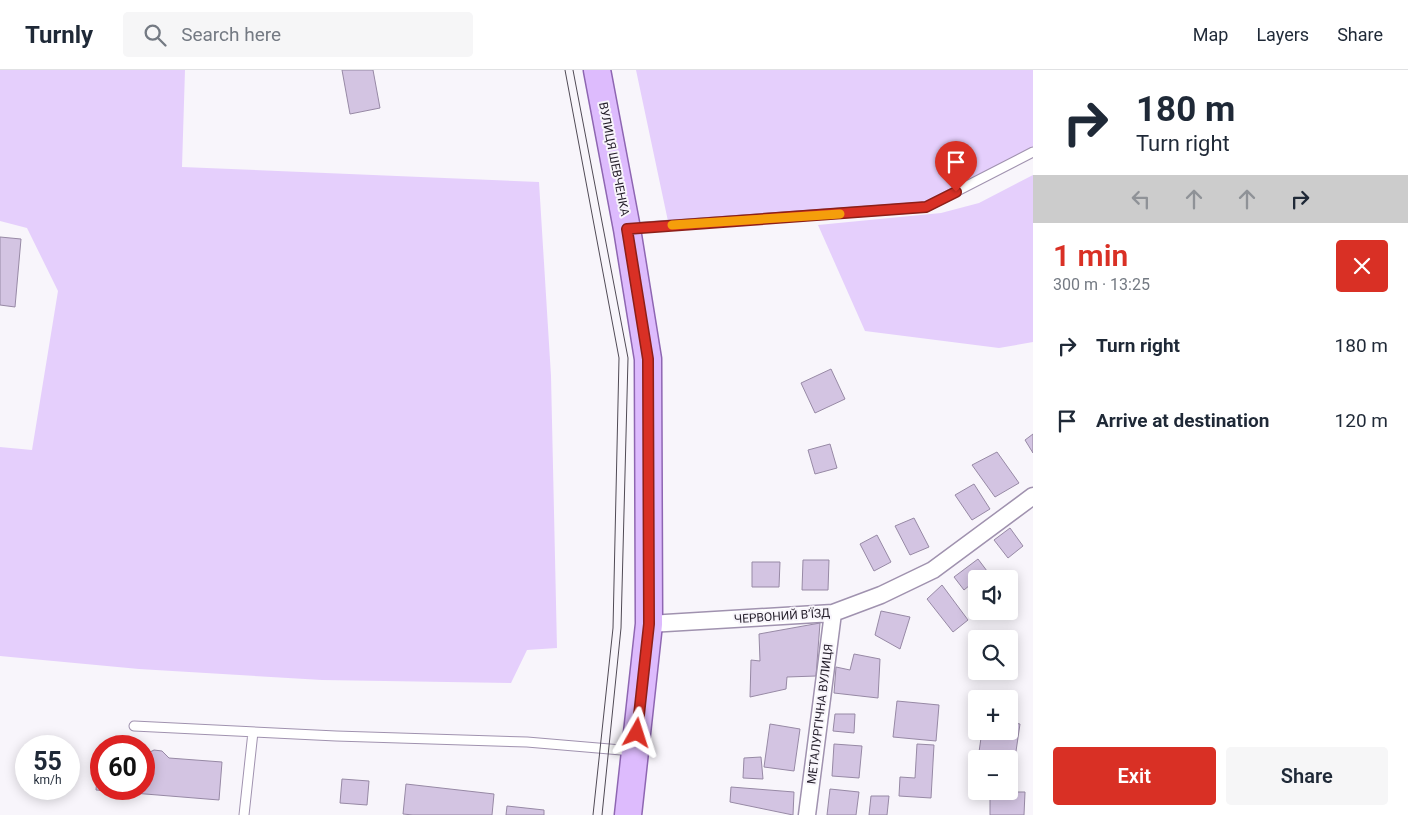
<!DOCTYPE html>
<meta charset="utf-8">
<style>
:root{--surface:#fff;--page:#f6f6f7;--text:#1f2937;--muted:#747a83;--line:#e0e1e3;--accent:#d93025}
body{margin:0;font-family:Roboto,sans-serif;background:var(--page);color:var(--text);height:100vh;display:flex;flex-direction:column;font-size:19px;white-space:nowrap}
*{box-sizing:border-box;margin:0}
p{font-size:16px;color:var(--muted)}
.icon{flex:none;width:28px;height:28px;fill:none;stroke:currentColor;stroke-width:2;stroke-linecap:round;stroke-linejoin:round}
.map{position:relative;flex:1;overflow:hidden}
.sheet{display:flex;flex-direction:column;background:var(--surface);width:375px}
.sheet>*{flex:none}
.top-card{background:#fff;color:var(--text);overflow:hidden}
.buttons{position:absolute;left:968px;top:500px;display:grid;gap:10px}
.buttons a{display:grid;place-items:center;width:50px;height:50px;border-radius:5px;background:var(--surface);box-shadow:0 2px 12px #0003;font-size:25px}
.speed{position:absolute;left:15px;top:665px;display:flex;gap:10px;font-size:25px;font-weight:700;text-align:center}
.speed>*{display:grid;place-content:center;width:65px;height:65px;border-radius:50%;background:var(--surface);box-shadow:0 2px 12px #0003;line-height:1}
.speed small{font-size:12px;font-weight:400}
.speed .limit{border:8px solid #d22;background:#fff;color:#111}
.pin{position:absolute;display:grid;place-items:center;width:42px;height:42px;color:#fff;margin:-51px -21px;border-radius:50% 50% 50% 0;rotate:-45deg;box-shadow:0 0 5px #0007}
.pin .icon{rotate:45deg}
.me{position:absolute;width:55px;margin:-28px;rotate:6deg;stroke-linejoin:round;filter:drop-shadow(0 0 4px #0008)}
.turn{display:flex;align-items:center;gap:18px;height:105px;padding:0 20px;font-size:22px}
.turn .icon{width:65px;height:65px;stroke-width:2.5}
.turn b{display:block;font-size:35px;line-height:42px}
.lanes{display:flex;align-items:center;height:48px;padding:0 20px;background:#0003;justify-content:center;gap:25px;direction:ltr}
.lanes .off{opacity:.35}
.round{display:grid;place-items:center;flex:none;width:52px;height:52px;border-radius:5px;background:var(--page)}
.headline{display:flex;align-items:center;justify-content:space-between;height:85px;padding:0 20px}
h1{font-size:30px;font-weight:600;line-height:38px;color:var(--accent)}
.action{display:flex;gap:10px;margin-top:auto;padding:10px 20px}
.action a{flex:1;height:58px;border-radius:5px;background:var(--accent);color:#fff;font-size:20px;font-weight:600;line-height:58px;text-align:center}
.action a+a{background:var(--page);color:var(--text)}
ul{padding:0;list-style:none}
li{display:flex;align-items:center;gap:15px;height:75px;padding:0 20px}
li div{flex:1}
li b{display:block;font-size:19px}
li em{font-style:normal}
header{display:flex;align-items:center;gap:30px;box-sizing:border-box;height:70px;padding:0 25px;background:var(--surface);border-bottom:1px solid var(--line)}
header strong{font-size:24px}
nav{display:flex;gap:28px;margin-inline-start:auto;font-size:18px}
.search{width:350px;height:45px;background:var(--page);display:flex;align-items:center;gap:12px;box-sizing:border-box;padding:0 18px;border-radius:5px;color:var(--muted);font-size:19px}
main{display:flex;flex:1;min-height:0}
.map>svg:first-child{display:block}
</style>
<header>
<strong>Turnly</strong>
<div class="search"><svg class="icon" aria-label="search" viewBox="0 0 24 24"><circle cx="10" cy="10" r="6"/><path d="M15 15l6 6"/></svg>Search here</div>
<nav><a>Map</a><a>Layers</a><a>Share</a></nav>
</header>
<main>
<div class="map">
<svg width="1033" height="745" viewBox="0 0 1033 745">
<rect width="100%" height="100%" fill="#f8f5fb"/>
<path fill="#e5cffc" d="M0 0H185L182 97 539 112 551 306 557 578 527 580 511 613 322 610 139 599 0 586V377L32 380 58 221 27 158 0 151Z
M636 0H1033V82L926 137 669 156Z
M1033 105V272L999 278 865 261 818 155 941 143 979 133Z"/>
<path fill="#d3c4e2" stroke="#9789a5" d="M342 0H373L380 38 350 44Z
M0 167 21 169 15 237 0 235Z
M831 299 845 329 815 343 801 313Z
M1033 364V383L1025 370Z
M830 374 837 398 815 404 808 380Z
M997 382 1019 413 995 427 972 395Z
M974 414 990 439 972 450 955 425Z
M914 448 929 477 910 485 895 456Z
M1010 458 1023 476 1008 488 994 470Z
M877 465 891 492 874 501 860 474Z
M978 489 993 509H976V523L970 515 964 520 954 507Z
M803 490H829L828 520H802Z
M752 492H780L779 517H752Z
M942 515 968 550 953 562 927 529Z
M881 541 910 547 900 579 875 565Z
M820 553 816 606 787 607 786 619 750 627 751 590 760 591 759 564Z
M854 584 880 589 878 628 834 623 836 597 850 600Z
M897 631 939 635 936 671 893 667Z
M835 644H855L854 663 833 661Z
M1009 652 1020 654 1015 688 979 682 982 661H1009Z
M770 654 800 659 794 701 764 697Z
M834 674 862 676 859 708 832 706Z
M917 674 934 675 931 728 899 726 900 707 915 708Z
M154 680 162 681 169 688 222 692 219 730 96 720 99 683H101V719H144V686H146L148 683Z
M761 687 763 709 743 708 744 688Z
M342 709 369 711 367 735 340 733Z
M406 714 494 724 492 745H413L403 744Z
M731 717 794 722 793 745 730 732Z
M830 719 859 722 856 745H827Z
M990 722H1025L1024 745H990Z
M871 726H889L887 745H869Z
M507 736 544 740V745H506Z"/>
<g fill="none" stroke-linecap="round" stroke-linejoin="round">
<defs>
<path id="service" d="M630 158 926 137 1033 82
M134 656 336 666 527 672 633 681
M244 745 253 662"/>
<path id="minor" d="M649 554 833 543 881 525 933 500 1033 426
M807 745 833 543"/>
<path id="primary" d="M597 0 627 159 648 289 649 554 628 745"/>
</defs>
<use href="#service" stroke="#a092af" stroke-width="11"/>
<use href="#minor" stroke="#a092af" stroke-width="19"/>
<use href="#primary" stroke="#8e66b2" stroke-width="29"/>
<use href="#service" stroke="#fff" stroke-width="9"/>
<use href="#minor" stroke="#fff" stroke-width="16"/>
<use href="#primary" stroke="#ddbbfd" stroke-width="26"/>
<path stroke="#504a55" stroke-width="1" d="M565 0 619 288 613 558 593 745
M573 0 628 288 621 558 602 745"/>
</g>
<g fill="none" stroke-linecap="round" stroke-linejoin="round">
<defs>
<path id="route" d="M637 663 649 554 648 289 627 159 926 137 956 122"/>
</defs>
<use href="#route" stroke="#8d1f18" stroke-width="12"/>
<use href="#route" stroke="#d93025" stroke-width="9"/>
<path stroke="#f59e0b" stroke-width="9" d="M672 155 840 144"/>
</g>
<g text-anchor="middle" stroke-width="4" stroke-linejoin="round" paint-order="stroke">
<g font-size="12" fill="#251f2b" stroke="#f8f5fb">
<text transform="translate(614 89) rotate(79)" y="4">ВУЛИЦЯ ШЕВЧЕНКА</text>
<text transform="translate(782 546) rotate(-4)" y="4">ЧЕРВОНИЙ В’ЇЗД</text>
<text transform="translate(820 644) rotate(-83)" y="4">МЕТАЛУРГІЧНА ВУЛИЦЯ</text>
</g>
</g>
</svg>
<div class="buttons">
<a><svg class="icon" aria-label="sound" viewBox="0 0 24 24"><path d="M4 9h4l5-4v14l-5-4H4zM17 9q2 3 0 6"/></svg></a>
<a><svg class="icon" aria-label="search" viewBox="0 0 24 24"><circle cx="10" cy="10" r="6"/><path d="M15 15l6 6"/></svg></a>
<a>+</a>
<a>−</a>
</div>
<div class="speed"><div>55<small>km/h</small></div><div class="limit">60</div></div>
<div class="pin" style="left:956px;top:122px;background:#d93025"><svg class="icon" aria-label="arrive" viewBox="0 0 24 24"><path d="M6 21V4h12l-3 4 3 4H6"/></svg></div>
<svg class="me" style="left:637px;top:663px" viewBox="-20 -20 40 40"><path d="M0-17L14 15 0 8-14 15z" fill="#d93025" stroke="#fff" stroke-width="4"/></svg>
</div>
<section class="sheet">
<div class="top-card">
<div class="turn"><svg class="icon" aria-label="right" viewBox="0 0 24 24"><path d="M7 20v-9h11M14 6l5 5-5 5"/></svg><div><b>180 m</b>Turn right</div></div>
<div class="lanes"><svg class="icon off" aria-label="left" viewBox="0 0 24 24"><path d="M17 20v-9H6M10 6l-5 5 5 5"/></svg><svg class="icon off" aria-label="ahead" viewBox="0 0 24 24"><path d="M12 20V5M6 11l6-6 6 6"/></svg><svg class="icon off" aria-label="ahead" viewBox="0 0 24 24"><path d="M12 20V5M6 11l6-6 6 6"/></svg><svg class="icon" aria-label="right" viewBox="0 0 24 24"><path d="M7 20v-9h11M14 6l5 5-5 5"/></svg></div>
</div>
<div class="headline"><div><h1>1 min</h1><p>300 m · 13:25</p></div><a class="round" style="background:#d93025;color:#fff"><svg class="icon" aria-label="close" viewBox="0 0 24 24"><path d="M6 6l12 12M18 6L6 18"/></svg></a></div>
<ul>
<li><svg class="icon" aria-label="right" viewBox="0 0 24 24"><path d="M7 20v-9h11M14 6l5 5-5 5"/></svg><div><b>Turn right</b></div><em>180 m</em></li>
<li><svg class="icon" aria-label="arrive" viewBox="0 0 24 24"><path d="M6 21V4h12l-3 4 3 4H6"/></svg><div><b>Arrive at destination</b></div><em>120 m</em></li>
</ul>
<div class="action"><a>Exit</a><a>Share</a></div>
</section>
</main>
